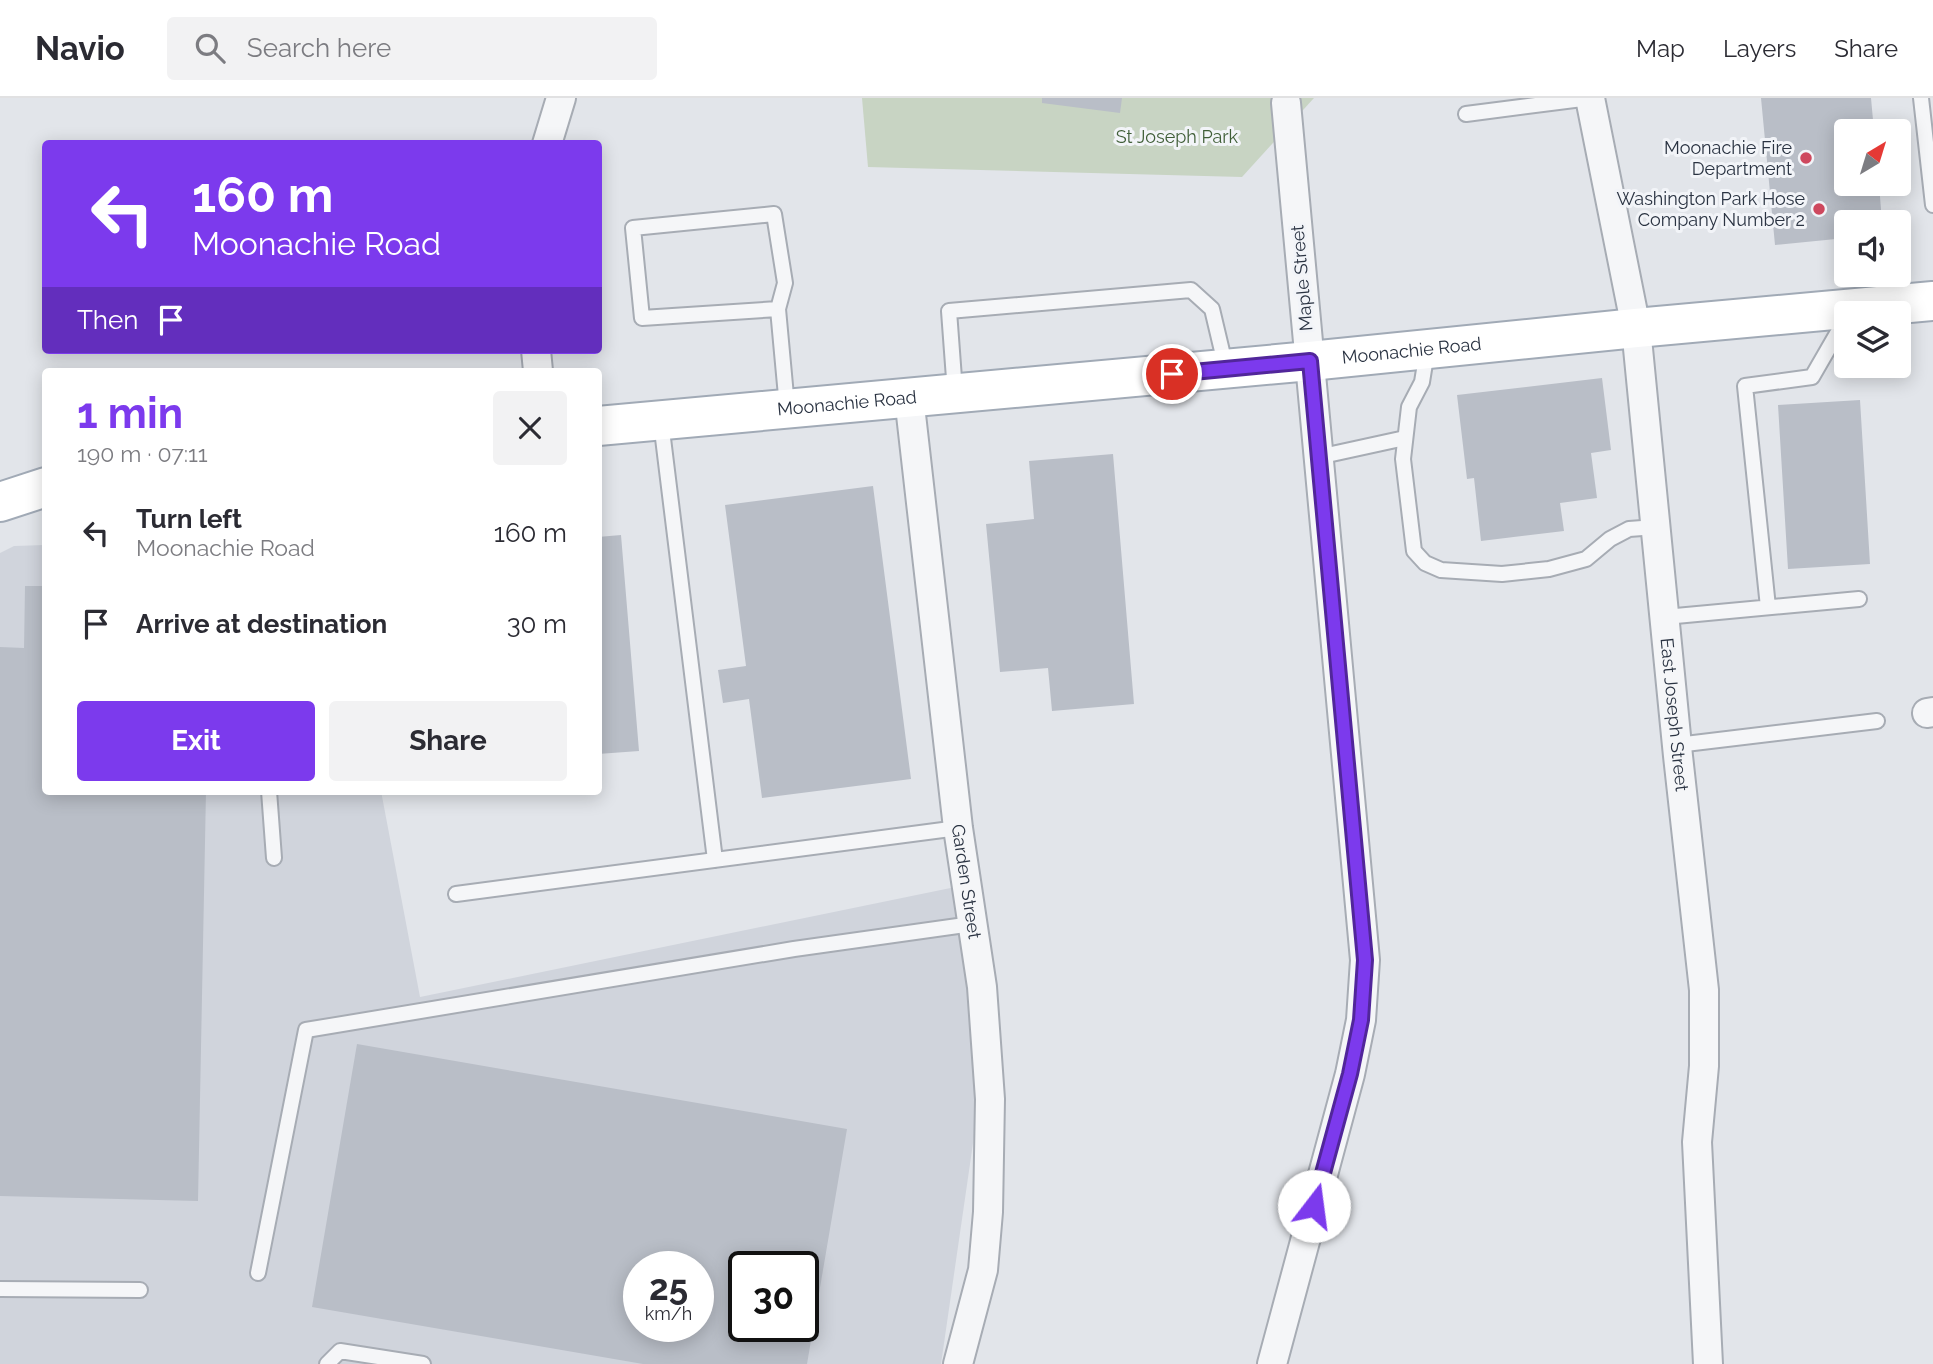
<!DOCTYPE html>
<meta charset="utf-8">
<style>
:root{--surface:#fff;--page:#f2f2f3;--text:#2b2b33;--muted:#7c7c81;--line:#e1e1e2;--accent:#7c3aed}
body{margin:0;font-family:Raleway,sans-serif;background:var(--page);color:var(--text);height:100vh;display:flex;flex-direction:column;font-size:26px;white-space:nowrap}
*{box-sizing:border-box;margin:0}
p{font-size:23px;color:var(--muted)}
.icon{flex:none;width:38px;height:38px;fill:none;stroke:currentColor;stroke-width:2;stroke-linecap:round;stroke-linejoin:round}
.map{position:relative;flex:1;overflow:hidden}
.drawer{position:absolute;left:42px;top:270px;width:560px;height:427px;display:flex;flex-direction:column;background:var(--surface);border-radius:7px;box-shadow:0 4px 18px #0003}
.drawer>*{flex:none}
.hud{position:absolute;left:42px;top:42px;width:560px;height:214px;border-radius:7px;box-shadow:0 4px 18px #0003;background:#7c3aed;color:#fff;overflow:hidden}
.needle{width:46px;rotate:38deg}
.controls{position:absolute;left:1834px;top:21px;display:grid;gap:14px}
.controls a{display:grid;place-items:center;width:77px;height:77px;border-radius:7px;background:var(--surface);box-shadow:0 4px 18px #0003;font-size:35px}
.speed{position:absolute;left:623px;top:1153px;display:flex;gap:14px;font-size:35px;font-weight:700;text-align:center}
.speed>*{display:grid;place-content:center;width:91px;height:91px;border-radius:50%;background:var(--surface);box-shadow:0 4px 18px #0003;line-height:1}
.speed small{font-size:18px;font-weight:400}
.speed .limit{border:4px solid #111;border-radius:10px;background:#fff;color:#111}
.pin{position:absolute;display:grid;place-items:center;width:60px;height:60px;color:#fff;margin:-30px;border:4px solid #fff;border-radius:50%;box-shadow:0 2px 7px #0007}
.me{position:absolute;width:77px;margin:-38px;rotate:15deg;stroke-linejoin:round;filter:drop-shadow(0 0 5px #0008)}
.turn{display:flex;align-items:center;gap:24px;height:147px;padding:0 35px;font-size:32px}
.turn .icon{width:91px;height:91px;stroke-width:2.5}
.turn b{display:block;font-size:49px;line-height:60px}
.then{display:flex;align-items:center;height:66px;padding:0 35px;background:#0003;gap:14px;font-size:26px}
.round{display:grid;place-items:center;flex:none;width:74px;height:74px;border-radius:7px;background:var(--page)}
.headline{display:flex;align-items:center;justify-content:space-between;height:119px;padding:0 35px}
h1{font-size:42px;font-weight:700;line-height:52px;color:var(--accent)}
.button{display:flex;gap:14px;margin-top:auto;padding:14px 35px}
.button a{flex:1;height:80px;border-radius:7px;background:var(--accent);color:#fff;font-size:28px;font-weight:700;line-height:80px;text-align:center}
.button a+a{background:var(--page);color:var(--text)}
ul{padding:0;list-style:none}
li{display:flex;align-items:center;gap:21px;height:91px;padding:0 35px}
li div{flex:1}
li b{display:block;font-size:26px}
li em{font-style:normal}
header{display:flex;align-items:center;gap:42px;box-sizing:border-box;height:98px;padding:0 35px;background:var(--surface);border-bottom:2px solid var(--line)}
header strong{font-size:33px}
nav{display:flex;gap:38px;margin-inline-start:auto;font-size:24px}
.search{width:490px;height:63px;background:var(--page);display:flex;align-items:center;gap:18px;box-sizing:border-box;padding:0 24px;border-radius:7px;color:var(--muted);font-size:26px}
.map>svg:first-child{display:block}
</style>
<header>
<strong>Navio</strong>
<div class="search"><svg class="icon" aria-label="search" viewBox="0 0 24 24"><circle cx="10" cy="10" r="6"/><path d="M15 15l6 6"/></svg>Search here</div>
<nav><a>Map</a><a>Layers</a><a>Share</a></nav>
</header>
<div class="map">
<svg width="1933" height="1266" viewBox="0 0 1933 1266">
<rect width="100%" height="100%" fill="#e2e5ea"/>
<path fill="#d0d4dc" fill-rule="evenodd" d="M45 447 46 693H381L420 899 970 786 989 935 941 1266H0V455L14 448ZM639 1169H698V1228H639ZM744 1169H803V1228H744Z"/>
<path fill="#c8d4c3" d="M862 0H1314L1242 79 868 69Z"/>
<path fill="#b9bec7" fill-rule="evenodd" d="M1042 0H1122L1120 15 1042 5Z
M1761 0H1871L1874 33H1846V86H1879L1882 124H1846V140L1775 147Z
M1602 280 1611 352 1591 355 1597 400 1560 405 1564 433 1481 443 1474 380 1467 381 1457 297Z
M1860 302 1870 466 1788 471 1778 307Z
M1113 356 1134 606 1052 613 1048 570 1000 574 986 426 1034 421 1029 363Z
M873 388 911 681 762 700 749 601 723 605 718 572 746 568 725 407Z
M621 437 639 653 598 656V439Z
M25 488H46V693H206L198 1103 0 1098V549L24 550Z
M357 946 847 1031 807 1266H643L312 1209ZM639 1169H698V1228H639ZM744 1169H803V1228H744Z"/>
<g fill="none" stroke-linecap="round" stroke-linejoin="round">
<defs>
<path id="lane" d="M1921 0 1933 107
M1466 16 1590 0
M778 211 642 220 633 130 774 116 785 185 778 211 787 309
M1427 253 1422 284 1409 309 1403 361 1414 453 1425 465 1441 472 1502 476 1549 471 1586 461 1610 441 1629 431 1656 429
M955 294 949 213 1191 192 1212 211 1226 270
M661 324 715 762
M1318 359 1405 340
M1768 509 1745 288 1812 279 1846 220
M1665 519 1859 501
M1677 647 1877 623
M269 693 274 760
M456 796 958 730
M258 1175 306 932 794 851 972 826
M0 1191 140 1192
M327 1266 340 1253 423 1266"/>
<g id="street">
<path id="s1" d="M1590 0 1636 230 1678 658 1704 892V968L1697 1044 1708 1266"/>
<path d="M547 46 561 0"/>
<path d="M536 252 538 273"/>
<path id="s2" d="M909 299 958 730 982 889 990 1001 988 1114 983 1172 958 1266"/>
<path d="M1927 615 1933 614"/>
<path d="M1272 1266 1350 976 1361 922 1365 862 1286 5"/>
</g>
<g id="primary">
<path id="s3" d="M598 328 1310 263 1636 230 1933 203"/>
<path d="M0 404 46 389"/>
</g>
</defs>
<use href="#lane" stroke="#a7acb4" stroke-width="18"/>
<use href="#street" stroke="#a7acb4" stroke-width="32"/>
<use href="#primary" stroke="#a1aab6" stroke-width="42"/>
<use href="#lane" stroke="#f5f6f8" stroke-width="14"/>
<use href="#street" stroke="#f5f6f8" stroke-width="28"/>
<use href="#primary" stroke="#fff" stroke-width="38"/>
</g>
<g fill="none" stroke-linecap="round" stroke-linejoin="round">
<defs>
<path id="route" d="M1172 276 1310 263 1365 862 1361 922 1350 976 1314 1108"/>
</defs>
<use href="#route" stroke="#51269a" stroke-width="18"/>
<use href="#route" stroke="#7c3aed" stroke-width="12"/>
</g>
<g fill="#ce485e" stroke="#f2f4f8" stroke-width="2.5">
<circle cx="1806" cy="60" r="7"/>
<circle cx="1819" cy="111" r="7"/>
</g>
<g text-anchor="middle" stroke-width="6" stroke-linejoin="round" paint-order="stroke">
<g font-size="18" fill="#3f5e37" stroke="#f2f4f8">
<text x="1177" y="45">St Joseph Park</text>
</g>
<g font-size="18" fill="#2a3342" stroke="#f2f4f8" text-anchor="end">
<text x="1792" y="56">Moonachie Fire<tspan x="1792" dy="21">Department</tspan></text>
<text x="1805" y="107">Washington Park Hose<tspan x="1805" dy="21">Company Number 2</tspan></text>
</g>
<g font-size="18" fill="#2a3342" stroke="#f2f4f8">
<text transform="translate(1302 180) rotate(-95)" y="6">Maple Street</text>
<text dy="6" stroke="none"><textPath href="#s3" startOffset="817">Moonachie Road</textPath></text>
<text dy="6" stroke="none"><textPath href="#s3" startOffset="250">Moonachie Road</textPath></text>
<text dy="6" stroke="none"><textPath href="#s1" startOffset="623">East Joseph Street</textPath></text>
<text dy="6" stroke="none"><textPath href="#s2" startOffset="488">Garden Street</textPath></text>
</g>
</g>
</svg>
<div class="controls">
<a><svg class="needle" viewBox="-14 -14 28 28"><path d="M0-13l5 13h-10z" fill="#e53935"/><path d="M0 13l5-13h-10z" fill="#7c7c81"/></svg></a>
<a><svg class="icon" aria-label="sound" viewBox="0 0 24 24"><path d="M4 9h4l5-4v14l-5-4H4zM17 9q2 3 0 6"/></svg></a>
<a><svg class="icon" aria-label="layers" viewBox="0 0 24 24"><path d="M12 4l9 5-9 5-9-5zM3 14l9 5 9-5"/></svg></a>
</div>
<div class="speed"><div>25<small>km/h</small></div><div class="limit">30</div></div>
<div class="pin" style="left:1172px;top:276px;background:#d93025"><svg class="icon" aria-label="arrive" viewBox="0 0 24 24"><path d="M6 21V4h12l-3 4 3 4H6"/></svg></div>
<svg class="me" style="left:1314px;top:1108px" viewBox="-20 -20 40 40"><circle r="19" fill="#fff"/><path d="M0-13L10 11 0 6-10 11z" fill="#7c3aed"/></svg>
<div class="hud">
<div class="turn"><svg class="icon" aria-label="left" viewBox="0 0 24 24"><path d="M17 20v-9H6M10 6l-5 5 5 5"/></svg><div><b>160 m</b>Moonachie Road</div></div>
<div class="then">Then<svg class="icon" aria-label="arrive" viewBox="0 0 24 24"><path d="M6 21V4h12l-3 4 3 4H6"/></svg></div>
</div>
<section class="drawer">
<div class="headline"><div><h1>1 min</h1><p>190 m · 07:11</p></div><a class="round"><svg class="icon" aria-label="close" viewBox="0 0 24 24"><path d="M6 6l12 12M18 6L6 18"/></svg></a></div>
<ul>
<li><svg class="icon" aria-label="left" viewBox="0 0 24 24"><path d="M17 20v-9H6M10 6l-5 5 5 5"/></svg><div><b>Turn left</b><p>Moonachie Road</p></div><em>160 m</em></li>
<li><svg class="icon" aria-label="arrive" viewBox="0 0 24 24"><path d="M6 21V4h12l-3 4 3 4H6"/></svg><div><b>Arrive at destination</b></div><em>30 m</em></li>
</ul>
<div class="button"><a>Exit</a><a>Share</a></div>
</section>
</div>
